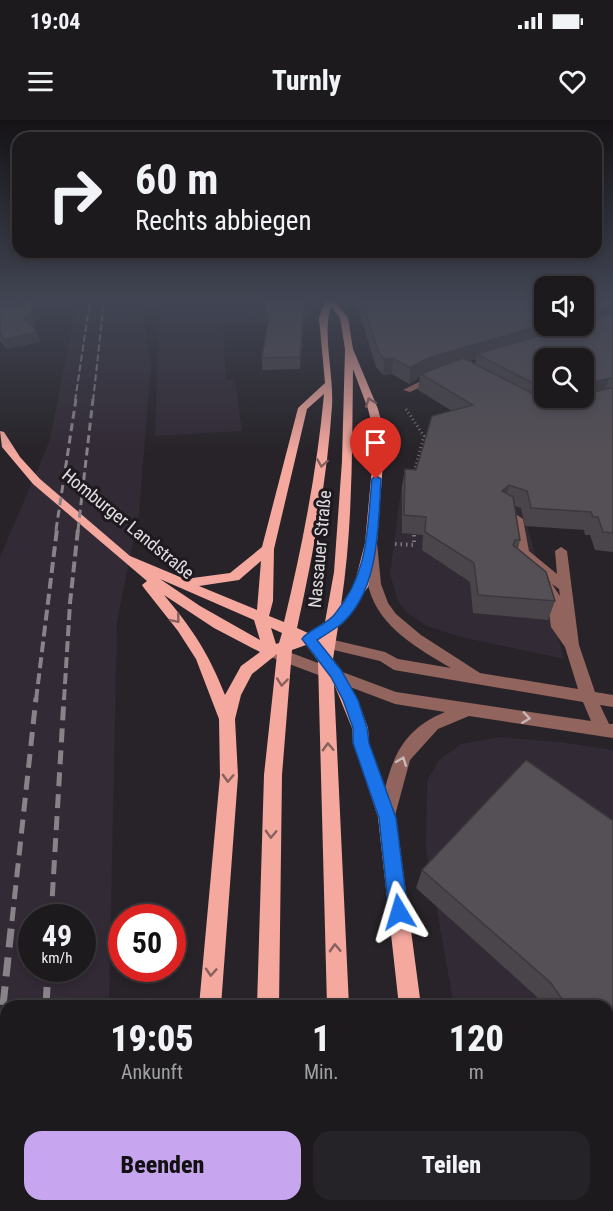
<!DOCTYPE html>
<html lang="de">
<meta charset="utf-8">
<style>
:root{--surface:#1d1a1e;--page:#252327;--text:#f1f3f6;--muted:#a0a1a4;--line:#3b383c;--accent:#c8a5ef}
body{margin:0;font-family:"Roboto Condensed",sans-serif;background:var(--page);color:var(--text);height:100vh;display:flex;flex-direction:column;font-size:22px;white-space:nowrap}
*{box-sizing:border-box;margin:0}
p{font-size:20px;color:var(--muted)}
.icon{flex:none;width:33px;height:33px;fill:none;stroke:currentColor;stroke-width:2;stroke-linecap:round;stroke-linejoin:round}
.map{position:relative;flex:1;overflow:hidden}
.details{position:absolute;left:0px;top:880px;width:614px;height:212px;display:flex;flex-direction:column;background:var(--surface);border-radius:18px 18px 0 0;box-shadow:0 3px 9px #0003,0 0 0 2px var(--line)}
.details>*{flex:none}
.guide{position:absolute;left:12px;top:12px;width:590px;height:126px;border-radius:18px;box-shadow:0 3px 9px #0003,0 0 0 2px var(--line);background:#1d1a1e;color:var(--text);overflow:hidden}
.tools{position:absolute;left:534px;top:156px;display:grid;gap:12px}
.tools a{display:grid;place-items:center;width:60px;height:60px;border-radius:12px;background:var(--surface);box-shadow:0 3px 9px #0003,0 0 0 2px var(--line);font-size:30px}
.speed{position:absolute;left:18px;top:784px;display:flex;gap:12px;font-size:30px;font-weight:700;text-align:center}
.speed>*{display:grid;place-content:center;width:78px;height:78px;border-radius:50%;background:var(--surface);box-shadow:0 3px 9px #0003,0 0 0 2px var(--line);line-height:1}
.speed small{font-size:15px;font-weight:400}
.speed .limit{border:9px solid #d22;background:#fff;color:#111}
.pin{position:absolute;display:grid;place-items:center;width:51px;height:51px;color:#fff;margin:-62px -26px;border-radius:50% 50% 50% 0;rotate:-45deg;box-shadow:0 0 6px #0007}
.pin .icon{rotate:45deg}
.me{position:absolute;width:66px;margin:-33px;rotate:353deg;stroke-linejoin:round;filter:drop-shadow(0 0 4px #0008)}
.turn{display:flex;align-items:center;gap:21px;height:126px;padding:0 24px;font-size:27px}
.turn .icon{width:78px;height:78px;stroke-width:2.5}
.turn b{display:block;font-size:42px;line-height:51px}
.eta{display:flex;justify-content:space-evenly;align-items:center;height:102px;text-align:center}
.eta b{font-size:36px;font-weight:800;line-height:42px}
.action{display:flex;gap:12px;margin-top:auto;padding:12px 24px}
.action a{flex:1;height:69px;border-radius:18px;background:var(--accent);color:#111;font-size:24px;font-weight:800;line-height:69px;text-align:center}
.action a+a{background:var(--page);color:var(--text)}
.status{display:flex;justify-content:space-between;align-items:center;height:42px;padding:0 30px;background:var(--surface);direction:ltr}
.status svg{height:16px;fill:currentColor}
header{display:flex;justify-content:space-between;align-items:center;height:78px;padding:0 24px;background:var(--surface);font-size:27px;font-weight:800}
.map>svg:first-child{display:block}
</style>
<div class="status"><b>19:04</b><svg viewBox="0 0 49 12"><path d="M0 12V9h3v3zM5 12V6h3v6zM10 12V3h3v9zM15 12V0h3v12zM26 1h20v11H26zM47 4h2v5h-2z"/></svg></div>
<header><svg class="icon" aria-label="menu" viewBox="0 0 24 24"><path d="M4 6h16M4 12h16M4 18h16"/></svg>Turnly<svg class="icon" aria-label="heart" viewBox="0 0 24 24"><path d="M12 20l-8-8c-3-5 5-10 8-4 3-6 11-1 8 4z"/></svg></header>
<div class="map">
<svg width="613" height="1091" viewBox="0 0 613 1091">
<rect width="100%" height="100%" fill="#272328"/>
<path fill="#322a35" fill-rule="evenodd" d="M77 181H145L142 191 151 245 139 393 117 502 109 886H6V1086H105V1091H0V437L50 320ZM32 798H82V849H32Z
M160 181H307V203H223L226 260H235L242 311 155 316Z
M402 361 517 368 564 539 461 517 427 506 407 493 398 481 390 454Z
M500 617 560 622 613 630V1091H490L489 1086H608V886H454L426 729 427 661 439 640 461 624Z"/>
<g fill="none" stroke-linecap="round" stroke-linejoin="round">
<path stroke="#7d7a7e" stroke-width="3" stroke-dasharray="1 3" stroke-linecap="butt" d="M406 289 424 316 414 353"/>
<path stroke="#7d7a7e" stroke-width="4" stroke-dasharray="1.5 4" stroke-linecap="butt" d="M395 424 414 425V414"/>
<path fill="#91645d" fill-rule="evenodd" d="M24 181H31L30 193 0 194V190L24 189Z
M268 181H275V197L271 199 267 197Z
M437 253 441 256 440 258 410 272 403 270Z
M517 395 523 399 529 431 557 454 555 431 561 427 567 431 579 525 595 572 613 575V587L600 585 609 604H613V618L469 596 438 609 410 640 393 703 387 705 381 703 378 697C390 649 394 613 445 592L395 584 268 536 266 532 268 528H278L396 572 591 601 583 582 394 550 380 541 317 526 310 521 317 516 385 532 398 539 451 548C419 529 380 508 369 469 365 455 366 438 365 423L371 419 377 423 381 464 388 483 396 494 421 515 480 553 578 569 565 527 551 507 547 478 540 466 542 463H551L517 432 511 399ZM552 464 559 469 560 476Z"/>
<path fill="#f4a89e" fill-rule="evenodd" d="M325 181H334L348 198 353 229 378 289 385 316 377 423 368 467 343 503 338 507 333 539 358 580 368 608 369 623 396 697 421 886H399L378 697 353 623 352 608 334 564 349 886H327L318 541 306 525 292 530 282 655 279 886H257L264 655 277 534 252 554 241 575 235 599 238 656 221 886H199L220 656 219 599 196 539 178 511 144 468 142 465 147 461 33 364 2 327 0 311 4 312 20 337 40 359 130 436 185 459 230 453 262 427 298 288 325 263 319 198ZM331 186 340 198 345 229 342 341 334 452 325 502 308 513 297 508C313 435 327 361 332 286 334 256 322 212 331 186ZM353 249 368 289 375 316 365 423 354 466 341 485C353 407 352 328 353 249ZM324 274C317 351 302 427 284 502L269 496 273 481 274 429 307 289ZM261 441 257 490 199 466 239 460ZM160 459 254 500 260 520 200 486ZM164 475 214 508 260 532 241 546 225 575C208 532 193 510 164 475ZM271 508 282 513 279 523 276 524Z
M187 1086H213V1091H187Z
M263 1086H289V1091H263Z
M343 1086H369L370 1091H344Z
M424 1086H450V1091H424Z"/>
<path stroke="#878388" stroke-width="2" stroke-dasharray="7 3" stroke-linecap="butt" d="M75 281 90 181
M93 281 104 181"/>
<path stroke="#878388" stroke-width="3" stroke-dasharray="8 4.5" stroke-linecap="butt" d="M56 410 76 279
M78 410 93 279"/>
<path stroke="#878388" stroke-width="4" stroke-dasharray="11 5" stroke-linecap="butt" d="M36 580 57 409
M64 580 70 483 78 409"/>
<path stroke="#878388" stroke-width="5" stroke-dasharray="14 8" stroke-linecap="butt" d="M51 798 64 578
M12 801 36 578"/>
<path stroke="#878388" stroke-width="7" stroke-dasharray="19 10" stroke-linecap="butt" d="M46 886 48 849
M0 914 12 800
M34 1086V1091"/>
</g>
<path fill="#49454a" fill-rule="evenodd" d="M0 181H19L21 186 32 196 35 205 32 206 40 222 7 229 0 220Z
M305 181 300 249 262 250V238Z
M356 181H613V432L595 430 590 415H585L584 410 525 406 521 388 515 386 520 420 518 429 555 481 548 500 473 493 470 462 422 430 423 415 402 413V367L405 349 416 350 452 291 418 270 420 257 409 264 392 254 383 255 376 247ZM544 238 584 278H544ZM476 239 475 244 469 241Z
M613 699V988L608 980V886H543L536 876 416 768 422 750 612 700Z"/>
<path fill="#3c383c" d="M304 181H305L300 249V237Z
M613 185 612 198 482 237 477 234 476 239 423 255 421 254 420 257 409 264 410 248 428 238 544 204V206H584V193Z
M32 196 35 205 27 207 24 197Z
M37 212 40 222 7 229 4 219Z
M393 238 392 254 383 255 384 239Z
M609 258 603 274 550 291 554 278H584V265Z
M509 365 504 383 502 371Z"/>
<path fill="#555056" stroke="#3c383c" stroke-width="1.5" d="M277 181H304L300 237 262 238 270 189 277 186Z
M362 181H544V204L428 238 410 248 393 238 384 239 378 231Z
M584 181H613V185L584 193Z
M0 186H25L32 196 24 197 37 212 4 219 0 214Z
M613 193V259L609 258 584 265V238H544V269L477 234 572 206H584V202Z
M463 238 553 284 576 278H584V275L609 268 613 269V413L603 412 598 397H593L591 392 531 388 527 371 509 365 502 371 513 377 520 420H515L513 425 546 452 555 481 478 475 474 443 425 412 426 397 404 395 405 349 416 350 432 296 473 285 421 254Z
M526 640 612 700 613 699V951L608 943V886H567L550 862 422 750Z"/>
<defs><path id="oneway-chevron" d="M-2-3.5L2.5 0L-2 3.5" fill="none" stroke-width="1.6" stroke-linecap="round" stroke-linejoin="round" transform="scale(1.5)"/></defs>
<g stroke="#88605e">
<use href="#oneway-chevron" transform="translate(370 282) rotate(-110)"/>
<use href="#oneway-chevron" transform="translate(322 343) rotate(99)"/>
<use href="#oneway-chevron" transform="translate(176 499) rotate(50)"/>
<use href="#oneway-chevron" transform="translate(282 562) rotate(96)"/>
<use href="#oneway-chevron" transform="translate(328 627) rotate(-92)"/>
<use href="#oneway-chevron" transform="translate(228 658) rotate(92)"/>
<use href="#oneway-chevron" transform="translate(271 714) rotate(92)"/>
<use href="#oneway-chevron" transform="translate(335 828) rotate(-92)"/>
<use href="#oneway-chevron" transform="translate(211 852) rotate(94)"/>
</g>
<g stroke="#c8b9b9">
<use href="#oneway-chevron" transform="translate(526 598) rotate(8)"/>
<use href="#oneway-chevron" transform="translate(402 641) rotate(-69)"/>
</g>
<linearGradient id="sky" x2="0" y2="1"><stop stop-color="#151316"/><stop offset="0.54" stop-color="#414553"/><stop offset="1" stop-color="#414553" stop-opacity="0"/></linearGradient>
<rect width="613" height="334" fill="url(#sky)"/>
<path fill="#1a73e8" stroke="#114b97" stroke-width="1.5" d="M376 356 381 359C378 405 380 472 340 505 333 510 325 515 317 520L341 550 358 580 367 608 369 623 396 698 408 792 405 799 399 801 392 799 389 792 379 698 353 623V608L343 580 331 557 302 519C310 508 327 505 335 494 369 453 367 410 372 359Z"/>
<g text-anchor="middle" stroke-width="6" stroke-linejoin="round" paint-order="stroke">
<g font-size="18" fill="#e0dde1" stroke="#1d191e">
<text transform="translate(128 404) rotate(39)" y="6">Homburger Landstraße</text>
<text transform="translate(320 429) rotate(-85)" y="6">Nassauer Straße</text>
</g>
</g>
</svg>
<div class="tools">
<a><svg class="icon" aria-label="sound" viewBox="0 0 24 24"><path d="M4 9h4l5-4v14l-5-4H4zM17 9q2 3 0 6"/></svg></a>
<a><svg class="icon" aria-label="search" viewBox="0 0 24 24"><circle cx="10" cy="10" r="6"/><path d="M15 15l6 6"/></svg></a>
</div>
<div class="speed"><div>49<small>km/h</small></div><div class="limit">50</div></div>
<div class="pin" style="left:376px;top:359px;background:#d93025"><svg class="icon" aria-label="arrive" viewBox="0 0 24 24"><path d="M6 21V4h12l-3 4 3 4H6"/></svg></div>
<svg class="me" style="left:399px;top:792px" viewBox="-20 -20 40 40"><path d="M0-17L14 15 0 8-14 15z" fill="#1a73e8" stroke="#fff" stroke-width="4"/></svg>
<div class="guide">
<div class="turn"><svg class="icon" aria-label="right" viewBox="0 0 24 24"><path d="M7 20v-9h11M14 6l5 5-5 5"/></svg><div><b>60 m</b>Rechts abbiegen</div></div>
</div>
<section class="details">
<div class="eta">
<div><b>19:05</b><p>Ankunft</p></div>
<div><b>1</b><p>Min.</p></div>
<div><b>120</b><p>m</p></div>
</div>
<div class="action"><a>Beenden</a><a>Teilen</a></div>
</section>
</div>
